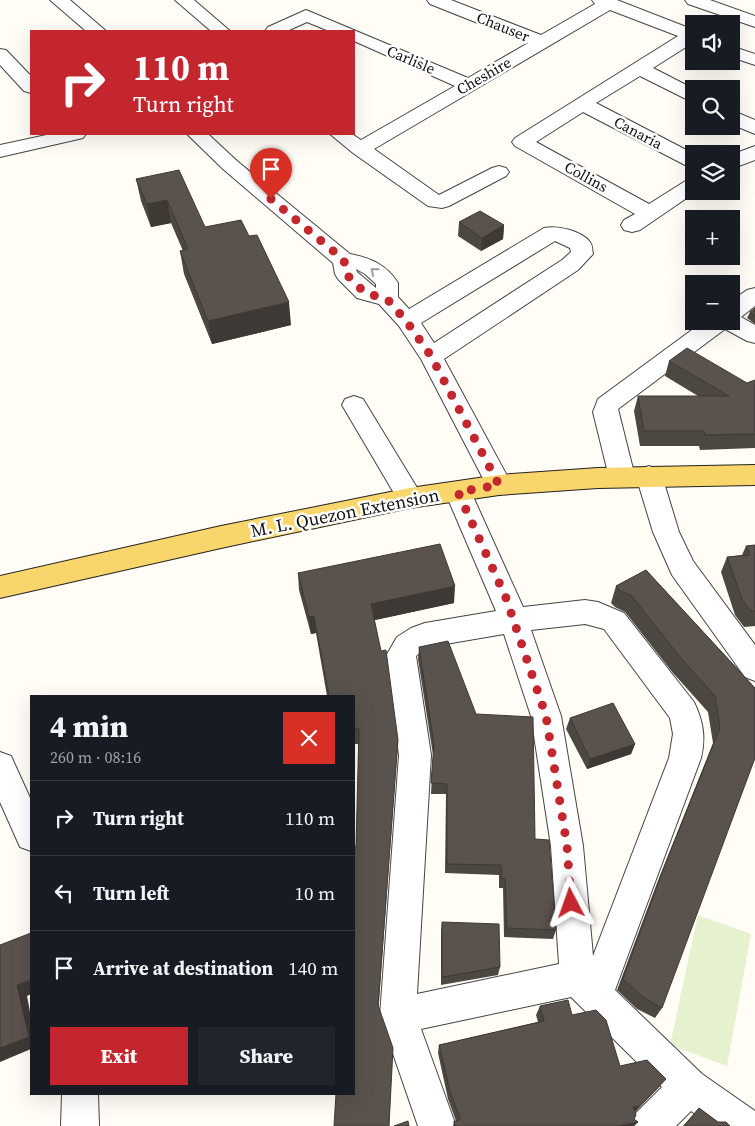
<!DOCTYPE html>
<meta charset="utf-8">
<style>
:root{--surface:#171b24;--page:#20242c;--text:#f1f3f6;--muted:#9ea1a6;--line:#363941;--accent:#c4262e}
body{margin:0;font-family:"Source Serif 4",serif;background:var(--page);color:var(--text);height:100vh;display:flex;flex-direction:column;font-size:19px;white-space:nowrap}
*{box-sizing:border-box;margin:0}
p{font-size:16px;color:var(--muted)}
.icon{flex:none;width:28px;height:28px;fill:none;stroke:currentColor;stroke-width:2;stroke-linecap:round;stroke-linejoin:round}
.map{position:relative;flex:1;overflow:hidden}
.sheet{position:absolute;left:30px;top:695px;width:325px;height:400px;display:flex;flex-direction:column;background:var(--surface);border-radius:0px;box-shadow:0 5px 20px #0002}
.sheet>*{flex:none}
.guide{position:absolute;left:30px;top:30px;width:325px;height:105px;border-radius:0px;box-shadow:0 5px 20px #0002;background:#c4262e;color:#fff;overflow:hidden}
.tools{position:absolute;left:685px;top:15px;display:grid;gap:10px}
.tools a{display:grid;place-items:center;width:55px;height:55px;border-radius:0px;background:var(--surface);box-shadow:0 5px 20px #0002;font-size:25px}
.pin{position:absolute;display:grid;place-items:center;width:42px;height:42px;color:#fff;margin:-51px -21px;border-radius:50% 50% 50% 0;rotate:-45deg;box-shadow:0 0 5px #0007}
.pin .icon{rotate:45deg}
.me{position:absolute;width:55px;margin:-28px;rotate:356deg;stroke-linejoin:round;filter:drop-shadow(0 0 4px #0008)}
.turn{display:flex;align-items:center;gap:18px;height:105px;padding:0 20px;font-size:22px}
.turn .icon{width:65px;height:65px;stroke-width:2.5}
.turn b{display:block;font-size:35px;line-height:42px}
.round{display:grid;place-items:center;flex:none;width:52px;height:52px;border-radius:0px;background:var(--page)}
.summary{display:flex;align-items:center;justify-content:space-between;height:85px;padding:0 20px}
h1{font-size:30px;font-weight:800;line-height:38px}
.cta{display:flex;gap:10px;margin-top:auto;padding:10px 20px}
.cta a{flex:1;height:58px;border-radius:0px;background:var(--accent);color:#fff;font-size:20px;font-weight:800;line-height:58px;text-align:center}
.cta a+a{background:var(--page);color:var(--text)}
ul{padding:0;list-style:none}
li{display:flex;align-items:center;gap:15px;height:75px;padding:0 20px;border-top:1px solid var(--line)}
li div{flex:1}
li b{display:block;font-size:19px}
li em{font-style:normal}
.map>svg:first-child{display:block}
</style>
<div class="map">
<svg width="755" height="1126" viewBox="0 0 755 1126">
<rect width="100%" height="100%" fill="#fffdf5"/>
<path fill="#e6f2cf" d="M698 915 751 934 727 1066 670 1045Z"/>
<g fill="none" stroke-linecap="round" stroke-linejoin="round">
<defs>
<path id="minor" d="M50 0H70L106 31H86Z
M175 0H194L230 31H211Z
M427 0H451L541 35 595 4 592 0H617L694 30V42L653 68 694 89V103L640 76 596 103 694 154V168L687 166 583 112 536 142 649 204 687 180 694 178V191H697L640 230 632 232 624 230 621 225 624 220 635 214 515 146 512 142 515 138 678 36 610 10 374 149 439 195 492 168 499 166 506 168 509 172 506 176 449 206 442 208 428 206 353 153 330 134H352L361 140 455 86 354 41V31H329L307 22 287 31H265L268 27 306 10 468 78 528 43 430 4Z
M685 0H710L755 16V27L688 4Z
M731 46 755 54V65L731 57Z
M0 49 6 50 31 76V93L24 91 0 65Z
M731 110 755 120V134L731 124Z
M51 134H86L83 138 0 157V145Z
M187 134H208L237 161 350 254C371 258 387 265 398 283V297L409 309 544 228C557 225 582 231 590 242 593 246 592 250 593 254L578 270 444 359 512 485 508 492 499 495 490 492 421 359 399 326 379 304 357 298 338 279 335 274 333 263 223 169ZM555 241 570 248 571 252 562 260 434 343 421 323ZM356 269 365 274 376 284V288L357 272Z
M755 146V160L731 169V155Z
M755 288V306L741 317 755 325V343L747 341 725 329 618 409 635 477 631 484 622 487 613 484 609 477 593 412 598 399 704 321H731V301L747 290Z
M354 396 363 399 419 491 423 498 419 505 410 508 401 505 342 405 345 399Z
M649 466 658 469 662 476 679 532 693 561 755 645V681L745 677 672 575 653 532 636 476 640 469Z
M458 482 467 485 471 492 523 607 585 600 598 602 624 613 694 702C703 721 706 737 701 758L615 990 702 1074 755 1111V1126H712L691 1111 676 1126H630L636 1113 662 1087 571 997 421 1029 456 1126H418L380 1016 399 755 386 656 397 637 411 628 425 623 496 611 445 492 449 485ZM585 624 604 629 670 718 673 734 669 758 593 956 583 846 561 716 531 630ZM504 634 531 716 551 846 559 964 417 994 431 755 416 656 428 647Z
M0 752 11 756 31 800V851L20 847 0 802Z
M62 1094H98L99 1126H61Z"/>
<path id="major" d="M755 465V485L598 488 499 495 410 508 221 548 0 598V576L221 526 410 488 499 475 598 468Z"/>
</defs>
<use href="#minor" stroke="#444" stroke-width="2"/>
<use href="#major" stroke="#222" stroke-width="2"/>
<use href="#minor" fill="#fff" fill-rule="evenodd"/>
<use href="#major" fill="#f9d66b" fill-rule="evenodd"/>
</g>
<path fill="#4d4742" d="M136 179 205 227 291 325 212 344 184 274 180 251H183L171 223 151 227 141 201Z
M459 222 504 225 503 239 481 251 458 236Z
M755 308V324L747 318 750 312Z
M669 361 747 383 755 380V448L700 450 699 446H640L634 411 638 396H698L665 376Z
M755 545V626L744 627 735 615 721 572 727 557 742 555 746 546Z
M646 570 755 688 662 1008 655 1018 637 1009 617 990 657 883 713 743 708 712 673 673 625 612 615 607 611 603 616 586Z
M298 573 454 603 374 620 398 740 397 755 354 1094 356 846 359 744H354V696H327L316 633 311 634 299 590Z
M419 647 476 714 535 839 556 930 553 939 504 937 503 888H499V875L445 873 446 794H431L433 755 418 659Z
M570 718 635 744 631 754 587 769 566 729Z
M442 922 500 967 498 975 441 985V931Z
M540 1006 572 1015 620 1066 666 1079 635 1112 634 1119 638 1122 634 1126H453L454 1121H456L448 1099 438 1053 439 1045 538 1022 536 1015Z
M699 1108 718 1122 730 1126H683Z"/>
<path fill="#3f3936" d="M167 200 171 223 151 227 147 204Z
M504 225 503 239 481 251 482 238Z
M289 302 291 325 212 344 208 321Z
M455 586 454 603 371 621V604Z
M314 616 316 633 311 634 309 617Z
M398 740 397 755 378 1016V1005Z
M635 744 631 754 587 769 590 759Z
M31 980V994L27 996 31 1017V1049L0 1062V1048L17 985Z
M666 1079 659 1087 634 1113 633 1107Z
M638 1122 634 1126H619Z"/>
<path fill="#5a524d" stroke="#3f3936" d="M179 170 205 227 241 220 249 236 257 235 289 302 208 321 180 251 188 249 167 200 147 204 136 179Z
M480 211 504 225 482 238 459 222Z
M755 308V316L750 312Z
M687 348 747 383 755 380V434L705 435 704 431H644L638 396H729L669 361Z
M440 544 455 586 371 604 381 651 386 650 398 740 378 1005 393 1048 389 1126H334L336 1094H354V846H356L359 729 354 728V696H329L314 616 309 617 298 573Z
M755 545V611H751L742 599 727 557 750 555 746 546Z
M646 570 755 688V758L662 1008 644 998 623 979 663 870 720 728 715 696 680 657 631 595 620 591 616 586Z
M448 641 476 714 533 717 535 839 549 840 556 930 507 928 505 879H502L501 865 447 864V784L431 783 434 744 419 647Z
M613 703 635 744 590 759 570 718Z
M442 922 499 924 500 967 442 977Z
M31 933V980L17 985 29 1037 0 1048V945Z
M568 1000 572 1015 596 1010 606 1020 620 1066 647 1060 666 1079 640 1106 633 1107 636 1115 634 1119 638 1122 619 1126H455L454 1121H458L460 1118 450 1091 439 1045 544 1021 540 1006Z
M699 1108 718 1122H726L730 1126H684Z
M408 1121 409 1126H394Z"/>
<defs><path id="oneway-chevron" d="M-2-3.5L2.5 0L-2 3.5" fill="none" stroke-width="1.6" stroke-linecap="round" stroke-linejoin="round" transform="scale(1.25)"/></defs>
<use stroke="#a0a0a0" href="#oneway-chevron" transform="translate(374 271) rotate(-140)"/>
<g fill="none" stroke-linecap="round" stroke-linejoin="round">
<path stroke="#c4262e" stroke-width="9" stroke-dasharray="0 16.2" d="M271 199 344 260 346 274 365 293 387 299 407 322 431 356 499 485 458 492 506 598 546 716 567 846 571 903"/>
</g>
<g text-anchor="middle" stroke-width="5" stroke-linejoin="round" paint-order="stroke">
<g font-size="15" fill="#111" stroke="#fff">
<text transform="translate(503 27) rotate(22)" y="5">Chauser</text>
<text transform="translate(411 60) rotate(23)" y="5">Carlisle</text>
<text transform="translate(484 76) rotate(-30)" y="5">Cheshire</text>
<text transform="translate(638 133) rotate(28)" y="5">Canaria</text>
<text transform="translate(586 177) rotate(29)" y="5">Collins</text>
</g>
<g font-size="18" fill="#111" stroke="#fff">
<text transform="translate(345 513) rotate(-11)" y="6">M. L. Quezon Extension</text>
</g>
</g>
</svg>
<div class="tools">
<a><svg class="icon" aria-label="sound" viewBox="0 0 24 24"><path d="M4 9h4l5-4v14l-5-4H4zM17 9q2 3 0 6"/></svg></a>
<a><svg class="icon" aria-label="search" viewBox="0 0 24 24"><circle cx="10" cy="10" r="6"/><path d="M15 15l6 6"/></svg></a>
<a><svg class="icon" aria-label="layers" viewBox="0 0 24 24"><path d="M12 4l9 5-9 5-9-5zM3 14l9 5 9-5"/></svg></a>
<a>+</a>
<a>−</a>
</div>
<div class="pin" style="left:271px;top:199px;background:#d93025"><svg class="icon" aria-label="arrive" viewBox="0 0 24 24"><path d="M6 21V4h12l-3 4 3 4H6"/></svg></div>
<svg class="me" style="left:571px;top:903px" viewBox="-20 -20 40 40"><path d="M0-17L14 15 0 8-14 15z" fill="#c4262e" stroke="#fff" stroke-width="4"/></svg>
<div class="guide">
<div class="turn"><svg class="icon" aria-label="right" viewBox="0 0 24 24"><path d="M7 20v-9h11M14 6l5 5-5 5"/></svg><div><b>110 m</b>Turn right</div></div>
</div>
<section class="sheet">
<div class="summary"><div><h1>4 min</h1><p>260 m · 08:16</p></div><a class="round" style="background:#d93025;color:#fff"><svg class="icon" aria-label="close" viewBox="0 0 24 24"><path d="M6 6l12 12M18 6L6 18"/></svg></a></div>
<ul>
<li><svg class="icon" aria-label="right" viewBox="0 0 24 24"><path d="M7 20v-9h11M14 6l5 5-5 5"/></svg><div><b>Turn right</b></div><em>110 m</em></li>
<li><svg class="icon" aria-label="left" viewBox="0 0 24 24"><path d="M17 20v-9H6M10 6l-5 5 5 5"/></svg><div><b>Turn left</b></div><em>10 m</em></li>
<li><svg class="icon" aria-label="arrive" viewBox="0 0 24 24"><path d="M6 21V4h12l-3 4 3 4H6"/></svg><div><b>Arrive at destination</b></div><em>140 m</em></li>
</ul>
<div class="cta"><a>Exit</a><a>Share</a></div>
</section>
</div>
